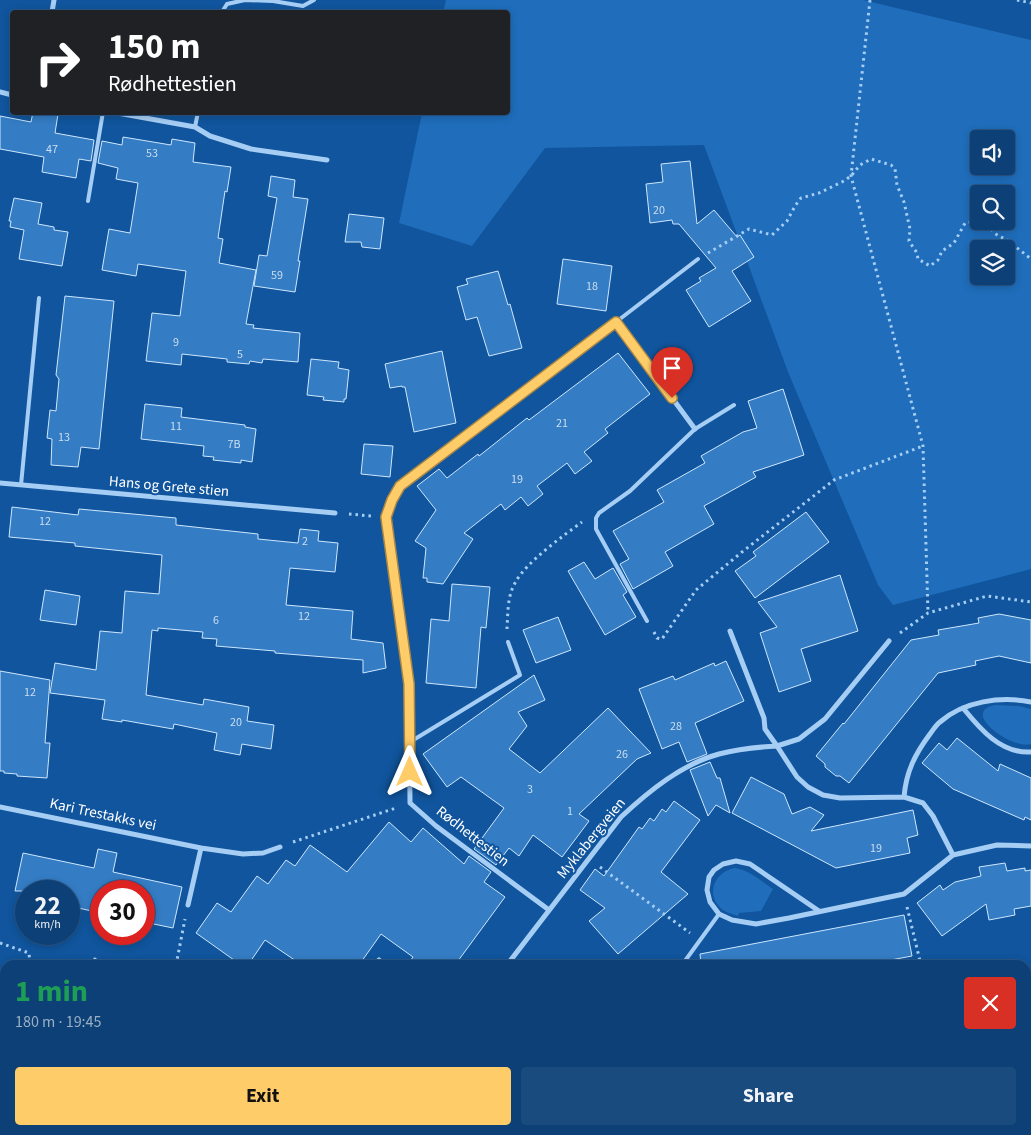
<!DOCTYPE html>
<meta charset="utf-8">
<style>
:root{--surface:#0c4076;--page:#1a4b7e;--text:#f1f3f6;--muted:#9aafc5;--line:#2c5988;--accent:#ffcc6a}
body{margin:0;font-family:"Source Sans 3",sans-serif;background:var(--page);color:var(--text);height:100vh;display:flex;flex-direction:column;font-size:19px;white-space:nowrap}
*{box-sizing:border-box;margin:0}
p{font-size:16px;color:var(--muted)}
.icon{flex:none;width:28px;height:28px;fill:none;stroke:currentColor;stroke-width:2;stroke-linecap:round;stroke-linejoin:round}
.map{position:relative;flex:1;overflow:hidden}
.drawer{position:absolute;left:0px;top:960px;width:1031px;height:175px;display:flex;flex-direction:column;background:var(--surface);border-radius:15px 15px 0 0;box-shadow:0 2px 8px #0003,0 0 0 1px var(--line)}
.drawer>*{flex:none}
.hud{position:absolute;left:10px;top:10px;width:500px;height:105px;border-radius:5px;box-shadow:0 2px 8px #0003,0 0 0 1px var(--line);background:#202124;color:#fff;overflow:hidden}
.fabs{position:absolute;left:970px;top:130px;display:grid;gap:10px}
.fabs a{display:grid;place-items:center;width:45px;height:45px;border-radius:5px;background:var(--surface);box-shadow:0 2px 8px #0003,0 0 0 1px var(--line);font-size:25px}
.speed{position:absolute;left:15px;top:880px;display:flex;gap:10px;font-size:25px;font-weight:700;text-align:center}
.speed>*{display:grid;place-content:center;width:65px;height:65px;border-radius:50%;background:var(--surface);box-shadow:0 2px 8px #0003,0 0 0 1px var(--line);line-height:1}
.speed small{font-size:12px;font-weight:400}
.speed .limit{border:8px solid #d22;background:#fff;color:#111}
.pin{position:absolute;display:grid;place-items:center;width:42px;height:42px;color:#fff;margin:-51px -21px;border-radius:50% 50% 50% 0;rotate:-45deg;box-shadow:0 0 5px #0007}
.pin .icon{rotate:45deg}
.me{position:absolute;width:55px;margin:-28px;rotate:0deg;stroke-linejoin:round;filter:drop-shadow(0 0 4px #0008)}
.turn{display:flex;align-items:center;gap:18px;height:105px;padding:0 15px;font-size:22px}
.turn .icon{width:65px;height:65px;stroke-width:2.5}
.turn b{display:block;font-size:35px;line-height:42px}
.round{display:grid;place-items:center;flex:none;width:52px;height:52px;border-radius:5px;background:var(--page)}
.head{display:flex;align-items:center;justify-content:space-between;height:85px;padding:0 15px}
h1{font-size:30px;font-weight:700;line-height:38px;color:#1e9e55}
.primary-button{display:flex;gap:10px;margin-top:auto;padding:10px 15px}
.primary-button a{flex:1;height:58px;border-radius:5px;background:var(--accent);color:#111;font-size:20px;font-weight:700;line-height:58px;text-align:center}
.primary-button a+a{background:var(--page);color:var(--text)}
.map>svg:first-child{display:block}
</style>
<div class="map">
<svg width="1031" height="1135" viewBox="0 0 1031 1135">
<rect width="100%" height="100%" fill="#10559d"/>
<path fill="#1f6dbb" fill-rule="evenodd" d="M446 0H863L1031 40V569L893 605 878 585 788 372 704 145 545 148 472 246 399 223 422 113 508 112V12H443ZM979 139H1006V166H979ZM979 194H1006V221H979ZM979 249H1006V276H979Z
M995 705 1019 706 1031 709V744C1012 750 959 712 995 705Z
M734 868C748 869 761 881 773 889L761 911 739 913 738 916C733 914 727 913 723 910 705 896 713 873 734 868Z"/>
<path fill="#347cc4" stroke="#cee7fe" d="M33 112 58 114 55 133 94 140 91 161 79 159 76 178 42 172 44 157 0 149V116L31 122Z
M123 137 171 145 172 139 195 143 193 162 231 167 227 192 225 191 218 238 223 239 219 263 256 270 246 324 254 325 253 328 300 333 298 362 263 359 262 363 250 361 249 364 227 362V359L182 354 181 365 146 361 152 313 180 316 186 271 138 264 136 276 102 270 109 229 130 233 138 183 116 179 118 168 98 163 102 141 122 145Z
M690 161 697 224 714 210 737 237 740 235 754 257 732 271 751 301 709 327 686 290 701 281 699 278 716 268 679 224H673L672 220 650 223 646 184 663 182 661 164Z
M271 176 295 180 293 197 308 199 298 261H300L295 292 254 286 259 255 267 256 277 198 268 196Z
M14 198 42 203 38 224 54 227V230L68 232 62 266 19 259 24 230 10 227 11 221H9Z
M349 214 384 218 380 249 362 247 361 242H345Z
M563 259 612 266 606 311 557 304Z
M498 271 508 305 510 304 522 348 489 356 477 317 466 320 457 287 468 284 466 279Z
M65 296 114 301 99 449 81 447 78 467 51 465 52 439 47 438 50 410 56 411 59 379 56 375Z
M442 351 456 423 414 432 405 387H402V386L390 388 385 364Z
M618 353 650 394 605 429 608 433 584 452 592 461 575 474 567 463 537 486 543 494 528 506 521 497 505 510 501 504 464 533 473 539 443 584 427 582V578H423L426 548 415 541 436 510 417 486 439 469 447 478 478 454 479 456 527 418 529 420Z
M311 359 339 362 338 368 349 370 346 399H344V402L323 400 324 397 307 395Z
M783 389 804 455 753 472 756 477 704 506 714 524 665 552 673 566 633 589 620 564 629 559 613 531 664 502 657 490 705 463 701 456 743 432 757 428 748 401Z
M145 404 182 408 181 417 245 425V427L256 429 252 462 241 460V463L213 460 214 457 203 456 204 446 141 439Z
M364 444 393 446 390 477 361 474Z
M12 507 78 515 79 509 176 518V525L258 534V539L298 543 300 529 319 531 318 541 338 543 335 572 290 568 286 605 353 611 351 639 383 643 386 668 363 673V660L275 653V651L216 646 217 639 202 638 203 632 158 628V631L152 630 146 695 203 705 204 699 249 707 247 721 274 725 271 749 242 744 240 755 214 750 217 733 174 724 173 729 122 720V722L102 719 105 700 50 693 55 663 96 670 100 631 122 633 125 591 159 594 162 555 75 546V543L9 537Z
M806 512 829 542 755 598 735 571 756 556 753 552Z
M584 562 595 579 613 568 627 592 623 595 636 617 605 635 568 571Z
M840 575 858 631 801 649 811 681 779 692 760 633 777 627 758 602Z
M452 584 490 587 486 628 481 627 476 688 426 683 431 619 449 621Z
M45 590 80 596 76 625 40 620Z
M999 614 1031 620V663L999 656 975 661 976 665 938 673 849 783 840 776H836L825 767V764L816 756 843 723 844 724 911 640 939 635 938 630 979 623 978 618Z
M558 617 571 650 536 663 523 630Z
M726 661 744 701 695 723 707 754 687 762 679 742 662 749 639 689 673 676 675 680 714 663 715 666Z
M0 671 50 680 45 743H50L47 778 17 776V774L4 773V771H0Z
M534 675 545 700 518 712 527 726 509 749 540 773 608 708 651 753 637 759 579 814 589 821 562 857 533 835 519 856 509 848 496 865 474 849 504 808 461 777 447 787 423 754Z
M957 738 998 771 1000 764 1031 778V820L1025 817 1024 820 953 789 922 763 939 743 947 750Z
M710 762 717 778H720L730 813 716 805 708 816 690 770Z
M751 777 784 794 792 814 810 807 824 815 811 831 913 810 918 835 907 838 910 853 836 868 732 813Z
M674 801 700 820 661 872 688 894 618 954 589 921 605 908 580 890 595 869 604 876 639 827 642 829 650 818 654 821 662 809 666 812Z
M389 822 411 842 423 828 464 864 469 856 491 872 484 882 505 897 455 965H407L413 957 381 934 359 965H302L265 940 248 965H241L196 933 217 903 231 912 257 876 268 884 286 860 295 866 310 845 347 872Z
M98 849 117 853 113 872 182 887 173 928 144 922V891H101V913L69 906V891H15L23 853 94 868Z
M1005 863 1007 871 1025 868V871L1031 870V906L1014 909 1015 915 989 920 986 904 942 936 917 903 940 885 943 890 955 882 981 876 979 867Z
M904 915 912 956 864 965H701L700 954Z"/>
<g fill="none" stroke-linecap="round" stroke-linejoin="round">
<path stroke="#a6cef5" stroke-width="3" stroke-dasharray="2.5 4" stroke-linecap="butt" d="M870 0 851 176 923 446 928 613
M1017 0 1031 3
M981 221 985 223 998 236 1006 239 1031 259
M708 253 749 229 772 235 787 221 795 206 801 198 819 193 842 182 851 176 860 165 871 159 891 165 895 169 897 185 904 202 910 229 909 241 917 253 918 259 930 266 938 260 942 251 954 243 965 223 979 221
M349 514 371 516
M507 629C508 614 507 597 515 583 526 562 563 536 582 522
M654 632 657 638 662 639 696 590 742 552 834 480 923 446
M900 633 928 613 987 596 1031 602
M293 842 396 808
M600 867 690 933
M907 907 921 965
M0 943 29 953 30 965
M75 965 95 959 101 965
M176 965 185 919
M0 1003 5 1004
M141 1135 142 1130"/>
<path stroke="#a6cef5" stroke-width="4" d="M222 12 227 4 245 0 273 1 303 6 314 0
M195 127 198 112
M88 201 103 112
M616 322 698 259
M21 485 39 298
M647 621 596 529V518L599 513 630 491 695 429 734 405
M410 742 520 675 508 642
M682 965 719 914
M767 1130 768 1135"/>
<path stroke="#a6cef5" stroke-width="5" d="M52 12 54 0
M0 92 12 95
M112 112 195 127 210 136 251 149 327 160
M0 483 335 513
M730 631 764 718 765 729 777 746 799 739 825 719 889 641
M963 708C980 729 1001 754 1031 752
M904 797C906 772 915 754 930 734 933 730 936 725 940 722 964 701 1001 696 1031 702
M0 807 201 848 243 854 263 853 280 847
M188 905 201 848
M549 910 436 826 410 803 409 684 386 517 392 500 400 486 616 322 695 429
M819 911 750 864 736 861 723 864 714 870 709 877 707 890 710 902 719 914 732 920 756 924 789 918 904 894 953 855 997 845 1031 846
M375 965 379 960
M507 965 621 817C649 791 682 764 719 754 738 749 758 747 777 746L797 777 808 787 823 795 840 798 904 797 923 803 933 816 953 855
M1026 1091 1031 1090
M541 1130 548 1135
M234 1135 237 1130
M383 1135 386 1130
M876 1135 880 1130"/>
</g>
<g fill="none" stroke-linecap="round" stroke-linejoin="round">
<defs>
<path id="route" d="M410 772 409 684 386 517 392 500 400 486 616 322 672 398"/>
</defs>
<use href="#route" stroke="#a68545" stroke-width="12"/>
<use href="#route" stroke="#ffcc6a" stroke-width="9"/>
</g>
<g text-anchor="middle" stroke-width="4" stroke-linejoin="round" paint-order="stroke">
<g font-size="12" fill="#ccdef0">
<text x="52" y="153">47</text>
<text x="152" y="157">53</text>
<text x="659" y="214">20</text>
<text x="277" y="279">59</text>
<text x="592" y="290">18</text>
<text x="176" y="346">9</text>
<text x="240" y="358">5</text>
<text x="562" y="427">21</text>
<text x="176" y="430">11</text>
<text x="64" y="441">13</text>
<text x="234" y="448">7B</text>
<text x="517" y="483">19</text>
<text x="45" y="525">12</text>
<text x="305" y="545">2</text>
<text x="304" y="620">12</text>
<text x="216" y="624">6</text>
<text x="30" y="696">12</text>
<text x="236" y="726">20</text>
<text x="676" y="730">28</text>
<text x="622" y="758">26</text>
<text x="530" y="793">3</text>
<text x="570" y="815">1</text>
<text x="876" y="852">19</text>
</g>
<g font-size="15" fill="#fff" stroke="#10559d">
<text transform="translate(169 486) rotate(5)" y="5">Hans og Grete stien</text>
<text transform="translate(103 814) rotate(12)" y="5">Kari Trestakks vei</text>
<text transform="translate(473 836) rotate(38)" y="5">Rødhettestien</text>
<text transform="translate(591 838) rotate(-51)" y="5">Myklabergveien</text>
</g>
</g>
</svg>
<div class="fabs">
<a><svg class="icon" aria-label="sound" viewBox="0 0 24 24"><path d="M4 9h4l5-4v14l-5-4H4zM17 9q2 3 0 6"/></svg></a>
<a><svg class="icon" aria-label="search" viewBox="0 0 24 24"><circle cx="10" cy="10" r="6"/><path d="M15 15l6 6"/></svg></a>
<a><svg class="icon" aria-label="layers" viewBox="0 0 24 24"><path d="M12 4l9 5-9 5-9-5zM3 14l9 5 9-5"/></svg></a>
</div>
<div class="speed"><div>22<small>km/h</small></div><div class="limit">30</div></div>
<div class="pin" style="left:672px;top:398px;background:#d93025"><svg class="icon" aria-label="arrive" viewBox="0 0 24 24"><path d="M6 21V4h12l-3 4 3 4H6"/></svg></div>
<svg class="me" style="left:410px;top:772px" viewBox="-20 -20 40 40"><path d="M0-17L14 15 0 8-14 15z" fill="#ffcc6a" stroke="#fff" stroke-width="4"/></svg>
<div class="hud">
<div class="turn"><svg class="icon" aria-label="right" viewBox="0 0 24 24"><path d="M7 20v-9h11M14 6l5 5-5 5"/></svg><div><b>150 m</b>Rødhettestien</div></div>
</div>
<section class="drawer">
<div class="head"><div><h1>1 min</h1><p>180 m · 19:45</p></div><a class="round" style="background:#d93025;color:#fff"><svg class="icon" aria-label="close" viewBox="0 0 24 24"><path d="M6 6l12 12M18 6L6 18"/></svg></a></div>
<div class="primary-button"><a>Exit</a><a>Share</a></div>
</section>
</div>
